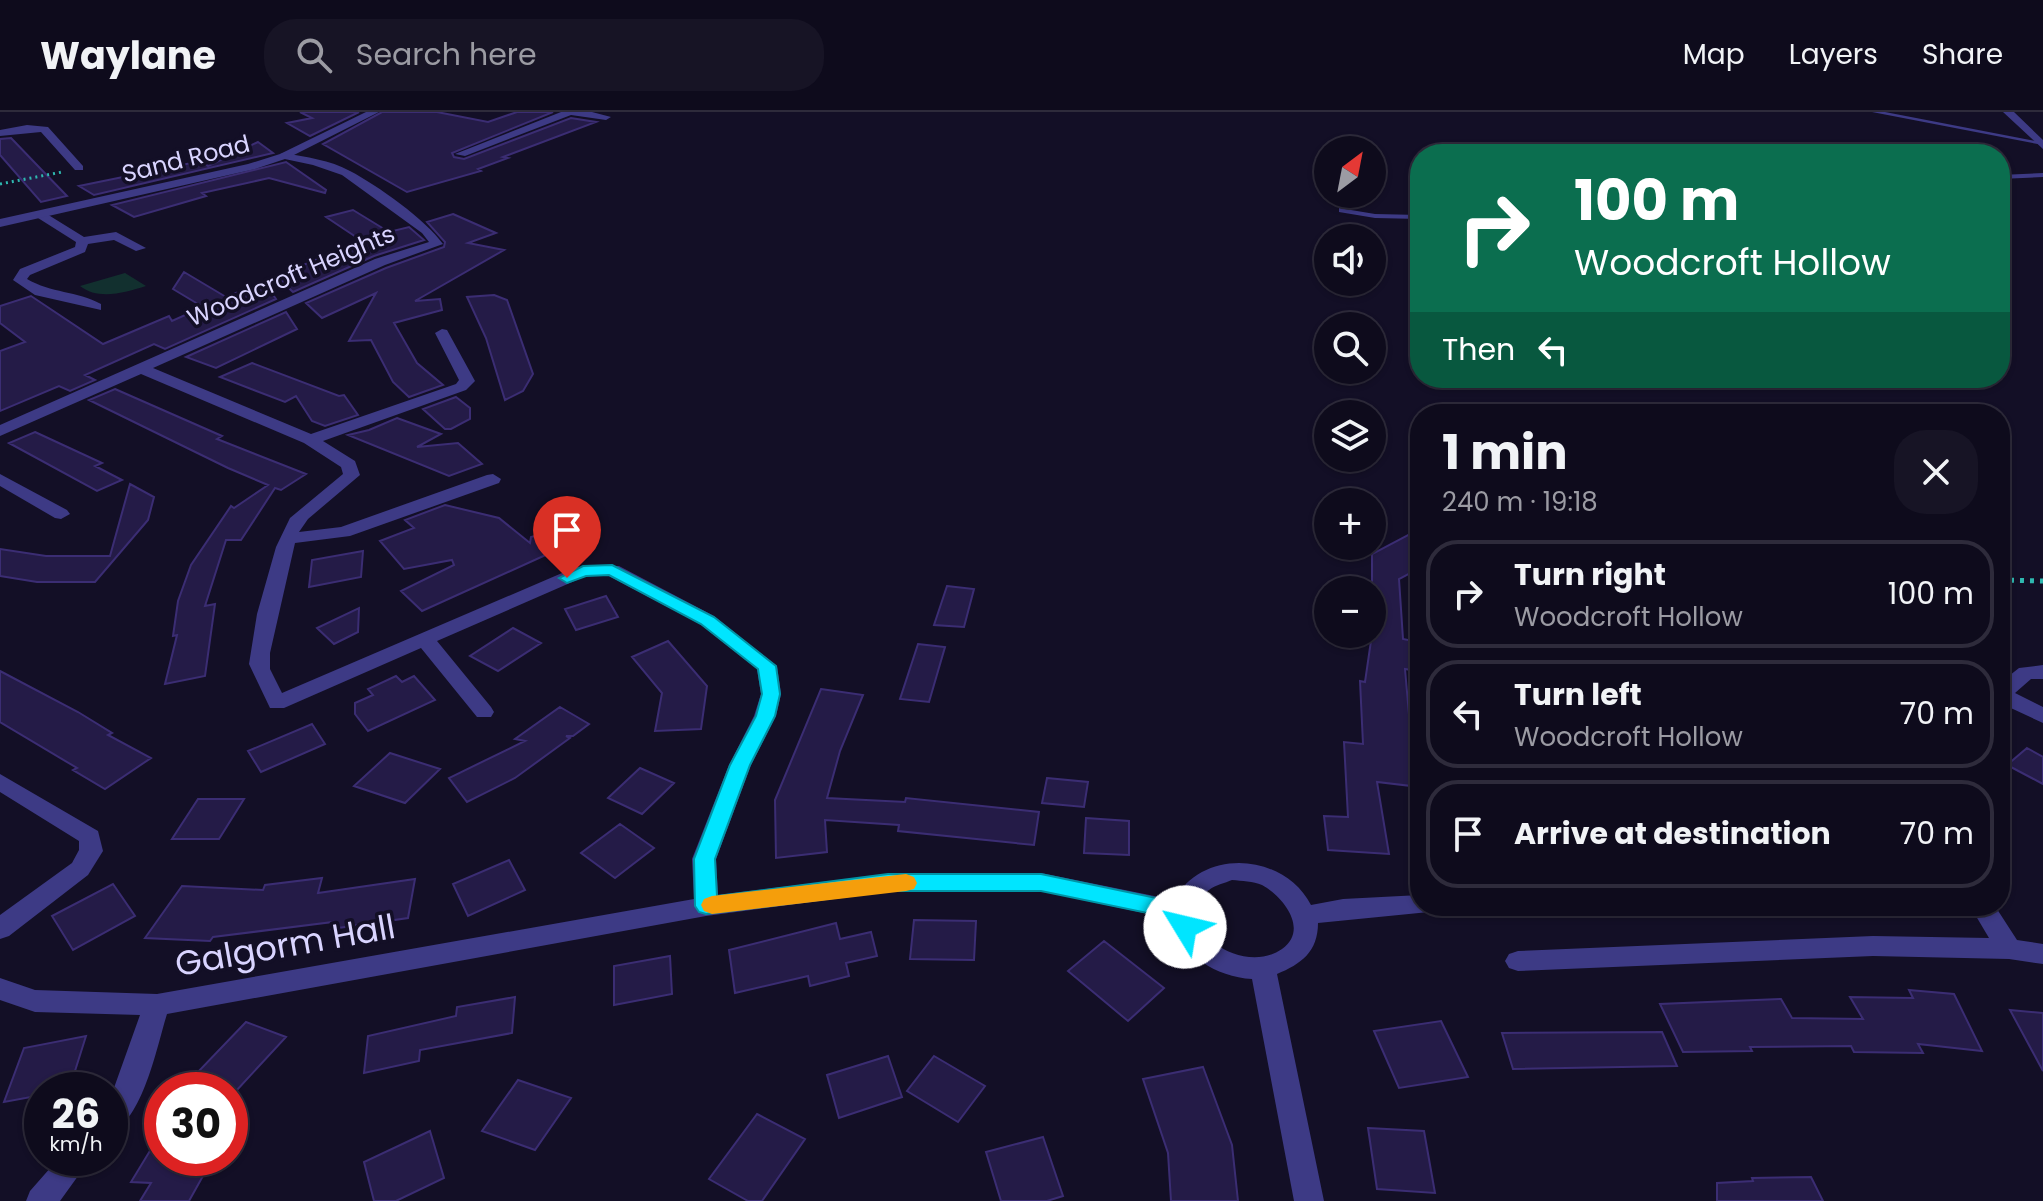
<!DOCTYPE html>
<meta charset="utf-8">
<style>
:root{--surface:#0e0b1c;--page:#171425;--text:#f1f3f6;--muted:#9b9ba3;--line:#2e2b3b}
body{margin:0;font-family:Poppins,sans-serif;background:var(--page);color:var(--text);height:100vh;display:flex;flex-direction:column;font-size:30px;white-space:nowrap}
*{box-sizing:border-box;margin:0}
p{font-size:26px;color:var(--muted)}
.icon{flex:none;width:44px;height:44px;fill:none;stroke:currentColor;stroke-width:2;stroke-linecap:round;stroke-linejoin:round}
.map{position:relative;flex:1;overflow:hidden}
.details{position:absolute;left:1410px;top:292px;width:600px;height:512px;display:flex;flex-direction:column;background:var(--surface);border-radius:32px;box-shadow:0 2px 6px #0004,0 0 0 2px var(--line)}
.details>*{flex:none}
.guide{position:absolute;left:1410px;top:32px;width:600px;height:244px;border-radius:32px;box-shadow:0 2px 6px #0004,0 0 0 2px var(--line);background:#0b6e4f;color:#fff;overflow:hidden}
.needle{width:52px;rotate:32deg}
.buttons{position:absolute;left:1314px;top:24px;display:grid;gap:16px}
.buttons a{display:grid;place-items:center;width:72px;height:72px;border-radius:50%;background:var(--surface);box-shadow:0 2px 6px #0004,0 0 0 2px var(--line);font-size:40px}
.speed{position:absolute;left:24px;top:960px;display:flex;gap:16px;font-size:40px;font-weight:700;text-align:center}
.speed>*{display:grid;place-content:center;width:104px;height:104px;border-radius:50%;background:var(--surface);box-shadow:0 2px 6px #0004,0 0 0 2px var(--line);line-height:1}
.speed small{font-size:20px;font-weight:400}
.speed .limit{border:12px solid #d22;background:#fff;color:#111}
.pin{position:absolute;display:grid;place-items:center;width:68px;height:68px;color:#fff;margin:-82px -34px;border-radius:50% 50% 50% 0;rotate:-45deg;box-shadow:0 0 8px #0007}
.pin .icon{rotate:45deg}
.me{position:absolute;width:88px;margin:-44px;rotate:306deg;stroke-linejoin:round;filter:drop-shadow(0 0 6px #0008)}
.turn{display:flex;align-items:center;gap:28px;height:168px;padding:0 32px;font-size:36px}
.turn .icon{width:104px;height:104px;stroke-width:2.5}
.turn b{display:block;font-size:56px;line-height:68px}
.then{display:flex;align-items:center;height:76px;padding:0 32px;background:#0003;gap:16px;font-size:30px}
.round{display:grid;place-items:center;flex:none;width:84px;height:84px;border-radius:32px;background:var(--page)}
.head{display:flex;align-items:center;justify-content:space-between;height:136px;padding:0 32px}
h1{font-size:48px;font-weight:700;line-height:60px}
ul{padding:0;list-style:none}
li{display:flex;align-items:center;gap:24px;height:108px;margin:0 16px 12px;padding:0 16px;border:4px solid var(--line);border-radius:32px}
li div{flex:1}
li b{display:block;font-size:30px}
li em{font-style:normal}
header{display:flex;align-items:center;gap:48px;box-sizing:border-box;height:112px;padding:0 40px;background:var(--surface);border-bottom:2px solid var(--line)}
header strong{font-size:38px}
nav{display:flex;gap:44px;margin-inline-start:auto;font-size:28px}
.search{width:560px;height:72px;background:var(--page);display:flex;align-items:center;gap:20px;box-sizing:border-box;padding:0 28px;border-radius:32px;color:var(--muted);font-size:30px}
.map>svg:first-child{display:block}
</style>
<header>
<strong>Waylane</strong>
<div class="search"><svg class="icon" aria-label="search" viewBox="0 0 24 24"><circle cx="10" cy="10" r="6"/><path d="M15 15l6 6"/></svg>Search here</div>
<nav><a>Map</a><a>Layers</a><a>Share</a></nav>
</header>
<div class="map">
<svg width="2043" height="1089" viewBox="0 0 2043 1089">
<rect width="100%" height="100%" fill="#130f26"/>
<path fill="#12302f" d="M125 161 146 174C126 180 99 189 80 174Z"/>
<path fill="#241b47" stroke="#3b2d73" stroke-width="2" d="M300 0H359L310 24 287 11 312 6Z
M382 0H437L488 10 517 0H553L452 41 454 45 464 47 571 6 596 10 503 45 508 46 478 57 481 59 407 80 323 32Z
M11 26 36 52 67 84 41 90 0 43V27Z
M258 30 273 41 94 83 79 74 201 49 208 54Z
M286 50 326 78 325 81 269 66 202 81 206 84 134 105 112 93Z
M353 98 389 120 409 115 424 128 374 144 293 180 276 164 362 129 326 105Z
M453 102 496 121 468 131 504 138 415 189 440 187 442 198 394 211 417 251 443 273 409 285 393 270 371 228 349 229 376 181 322 206 306 191 386 156 444 135 445 130 427 110Z
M184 160 226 185 264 170 276 187 165 237 154 232 85 263 95 268 70 279 59 274 0 299V239L25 230 0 211V194L31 184 103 232 169 204 172 209 203 195 173 177Z
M494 183 507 188 533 262 523 279 505 288 486 226 467 185Z
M286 200 297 217 216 256 186 245Z
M252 251 339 284 344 283 358 303 325 314 312 309 296 284 285 290 220 265Z
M115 277 222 324 217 327 306 362 281 378 275 376 241 428H226L205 494 215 492 205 564 165 572 177 523 173 524 178 489 191 453 231 394 234 396 268 373 228 356 89 288Z
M456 285 470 296V307L451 317H445L423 297Z
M397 306 441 322 417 335 458 331 482 352 449 364 348 323 369 318Z
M35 320 102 351 95 354 122 368 97 379 9 331Z
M130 372 154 385 148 408 95 470H37L0 464V437L46 444H110Z
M445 393 499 406 530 431 531 425 581 410 593 429 550 441 422 499 401 479 454 453 452 448 404 457 380 429 414 416 405 408Z
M1408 423 1420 429V456L1399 467 1403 527 1413 529 1411 558 1405 557 1412 637 1417 638 1420 675 1377 670 1389 742 1328 738 1324 704 1348 705 1344 630 1363 632 1360 569 1365 570 1372 522V442Z
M363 439 361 465 309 475 312 448Z
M947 474 974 477 964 515 934 513Z
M606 484 618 505 576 518 565 497Z
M359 496 358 520 334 532 317 516Z
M513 516 541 531 498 559 470 544Z
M668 529 707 574 701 617 655 619 662 581 632 545Z
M918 532 945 535 929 590 900 587Z
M0 559 78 600 112 621 108 623 151 646 105 677 73 658 77 656 0 610Z
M396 564 402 570 414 564 435 588 368 619 355 602V591L373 583 368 577Z
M821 577 863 583 840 639 827 686 905 690 906 686 1039 700 1034 733 898 719 899 713 825 708 827 740 776 746 775 688Z
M560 595 589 612 573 624H566L570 626 515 666 467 690 449 666 525 629 515 627Z
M312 612 325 632 261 660 248 639Z
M2027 636 2043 645V672L2007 653Z
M390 641 440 657 405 691 354 674Z
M640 656 674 671 642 702 608 686Z
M1047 666 1088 670 1084 695 1042 691Z
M198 687H244L219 727H172Z
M1086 706 1129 709V743L1084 741Z
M620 712 654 736 615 766 581 741Z
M509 748 525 778 468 804 453 772Z
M322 766 318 781 415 767 408 806 331 817 333 810 213 825 210 829 145 826 182 774 263 778 265 773Z
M113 772 135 804 73 838 52 804Z
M914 808 976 809 974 848 910 847Z
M836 811 840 827 871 820 877 844 846 851 849 864 810 874 808 864 735 881 729 838Z
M1104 829 1164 876 1128 909 1068 859Z
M670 844 672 882 614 893V854Z
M1909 878 1954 882 1982 939 1918 932 1923 941 1854 940 1851 934 1750 935 1752 939 1683 940 1660 892 1781 887 1792 906 1863 907 1850 885 1913 886Z
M515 885 512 921 420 938 419 949 364 961 368 924 456 904 457 895Z
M2010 898 2043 901V959Z
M1441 909 1468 965 1399 976 1374 919Z
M246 910 286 925 236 979 195 963Z
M1662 920 1677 954 1513 957 1502 921Z
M86 924 69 978H42V983L4 990 24 936Z
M888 944 902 985 839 1006 827 963Z
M934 944 985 974 958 1010 907 979Z
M1203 955 1232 1033 1238 1089H1171L1168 1041 1143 967Z
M518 968 571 986 535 1038 482 1019Z
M757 1002 805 1027 762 1089H748L709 1067Z
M1368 1016 1424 1019 1435 1081 1377 1077Z
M162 1019V1046H213L189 1089H140L151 1071 131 1070Z
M430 1019 444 1066 396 1089H374L364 1050Z
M1043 1025 1063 1084 1047 1089H1001L986 1040Z
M1811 1065 1823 1089H1717V1071L1753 1069 1752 1066Z"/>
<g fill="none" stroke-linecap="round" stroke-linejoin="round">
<path stroke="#2fb8b0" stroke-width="3" stroke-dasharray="2 4" stroke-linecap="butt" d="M0 72 62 60"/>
<path stroke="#2fb8b0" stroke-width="5" stroke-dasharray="4 6" stroke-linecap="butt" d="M2000 468 2043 469"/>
<path fill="#3d3a85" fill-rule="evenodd" d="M1872 0H1885L2041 30 2043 33Z
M2043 61V65L2000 67V63Z
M1339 96 1375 102 1420 103V107L1375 106 1339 100Z"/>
<path fill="#3d3a85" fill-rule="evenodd" d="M561 0H592L611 5 606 8 571 3 465 44 455 42Z
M27 13 48 15 83 54V58H75L41 20 0 24V18Z
M284 41C306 45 330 48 350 59 377 73 426 108 443 132L385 153 153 256 311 322 456 272 459 268 435 221 442 217 447 218 475 269 466 278 323 329 355 349 360 363 308 407 299 420 341 415 487 363 493 362 501 367 499 371 350 424 295 431 270 541V557L282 581 576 455 619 454 714 504 777 554 781 582 776 604 751 653 716 747 718 783 888 762 1041 761 1174 788C1203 735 1284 741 1311 793L1343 787 1420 783V794H1432L1429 800 1318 811C1318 840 1301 852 1277 862L1324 1089H1294L1252 867C1216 865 1181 843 1172 807L1041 779 888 780 706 804 167 902C157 934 143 1008 110 1021V987L140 903 35 900 0 888V866L35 878 157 882 694 787 692 747 729 653 754 604 761 582 757 557 700 512 609 464H586L437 529 491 595 494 600 491 605H477L421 536 284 596H270L249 552 257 502 276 435 290 406 343 362 341 355 304 331 141 262 0 324V313L375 147 429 130 422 121 342 63 313 53 280 46V42ZM1232 768C1242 769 1253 769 1262 773 1284 785 1309 818 1282 837 1239 867 1165 808 1209 778 1215 773 1225 771 1232 768Z
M42 99 84 125 116 120 146 136 136 139 114 128 88 132 85 140 30 163 27 167C51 181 77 179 101 192V198L35 183 13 168 20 157 75 135 76 130 38 106V100Z
M0 362 67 398 70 402 61 407 55 406 0 374Z
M2043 553V567H2031L2015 581 2043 595V611L2000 591V571L2019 556Z
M0 662 98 719 103 739 88 763 9 824 0 827V803L72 751 79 738V729L0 680Z
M1970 794H1995L2017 828 2043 832V852L2009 847 1873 844 1518 859 1509 856 1505 849 1509 842 1518 839 1873 824 1989 826Z
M59 1046H91L60 1089H26L30 1079Z"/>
<path fill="#3d3a85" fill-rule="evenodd" d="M366 0H379L288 46 255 57 0 115V107L248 52 280 42Z
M2003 0H2014L2043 28V37Z"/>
</g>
<path fill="#00e5ff" stroke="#0095a6" stroke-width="2" d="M612 453 714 505 776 554 780 582 775 604 750 653 715 747 717 784 888 762H1041L1190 793 1196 815 1193 821 1185 824 1177 821 1172 806 1041 779H888L706 802 699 800 695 794 694 747 730 653 756 604 762 582 758 557 701 512 609 463 586 464 567 471 559 466 583 454Z"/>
<path fill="#f59e0b" d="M906 762 914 765 917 771 914 777 906 779 712 802 704 799 701 793 704 787 712 784Z"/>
<g text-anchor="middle" stroke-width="7" stroke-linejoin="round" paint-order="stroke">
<g font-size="24" fill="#d9d4ff" stroke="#130f26">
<text transform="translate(186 47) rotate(-14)" y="8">Sand Road</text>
<text transform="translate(291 164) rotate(-23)" y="8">Woodcroft Heights</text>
</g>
<g font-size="34" fill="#d9d4ff" stroke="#130f26">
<text transform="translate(285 833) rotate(-10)" y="12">Galgorm Hall</text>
</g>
</g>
</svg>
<div class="buttons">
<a><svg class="needle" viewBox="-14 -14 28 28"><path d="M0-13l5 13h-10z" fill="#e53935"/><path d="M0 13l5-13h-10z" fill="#9b9ba3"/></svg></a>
<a><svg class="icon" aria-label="sound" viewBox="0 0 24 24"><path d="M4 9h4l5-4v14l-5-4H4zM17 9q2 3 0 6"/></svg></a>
<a><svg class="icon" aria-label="search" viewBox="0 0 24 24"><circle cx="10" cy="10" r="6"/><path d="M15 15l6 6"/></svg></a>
<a><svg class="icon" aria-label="layers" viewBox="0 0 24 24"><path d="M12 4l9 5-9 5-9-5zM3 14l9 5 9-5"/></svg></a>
<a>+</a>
<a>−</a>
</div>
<div class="speed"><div>26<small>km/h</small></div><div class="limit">30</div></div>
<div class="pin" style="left:567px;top:466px;background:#d93025"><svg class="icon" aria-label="arrive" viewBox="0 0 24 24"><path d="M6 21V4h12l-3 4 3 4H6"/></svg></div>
<svg class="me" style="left:1185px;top:815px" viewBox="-20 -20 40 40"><circle r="19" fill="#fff"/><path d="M0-13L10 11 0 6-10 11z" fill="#00e5ff"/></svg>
<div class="guide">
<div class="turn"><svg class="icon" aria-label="right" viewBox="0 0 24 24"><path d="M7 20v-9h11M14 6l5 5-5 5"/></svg><div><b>100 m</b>Woodcroft Hollow</div></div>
<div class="then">Then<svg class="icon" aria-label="left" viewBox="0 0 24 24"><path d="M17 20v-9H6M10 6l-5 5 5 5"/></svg></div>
</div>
<section class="details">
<div class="head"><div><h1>1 min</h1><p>240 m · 19:18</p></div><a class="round"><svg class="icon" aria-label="close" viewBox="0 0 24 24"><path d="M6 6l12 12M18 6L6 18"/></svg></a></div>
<ul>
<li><svg class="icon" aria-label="right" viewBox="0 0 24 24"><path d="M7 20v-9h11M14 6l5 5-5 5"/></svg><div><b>Turn right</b><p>Woodcroft Hollow</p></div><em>100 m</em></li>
<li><svg class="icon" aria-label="left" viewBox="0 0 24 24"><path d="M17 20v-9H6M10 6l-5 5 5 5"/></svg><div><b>Turn left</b><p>Woodcroft Hollow</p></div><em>70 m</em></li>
<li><svg class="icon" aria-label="arrive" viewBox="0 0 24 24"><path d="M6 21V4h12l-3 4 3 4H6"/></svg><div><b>Arrive at destination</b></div><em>70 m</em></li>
</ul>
</section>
</div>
